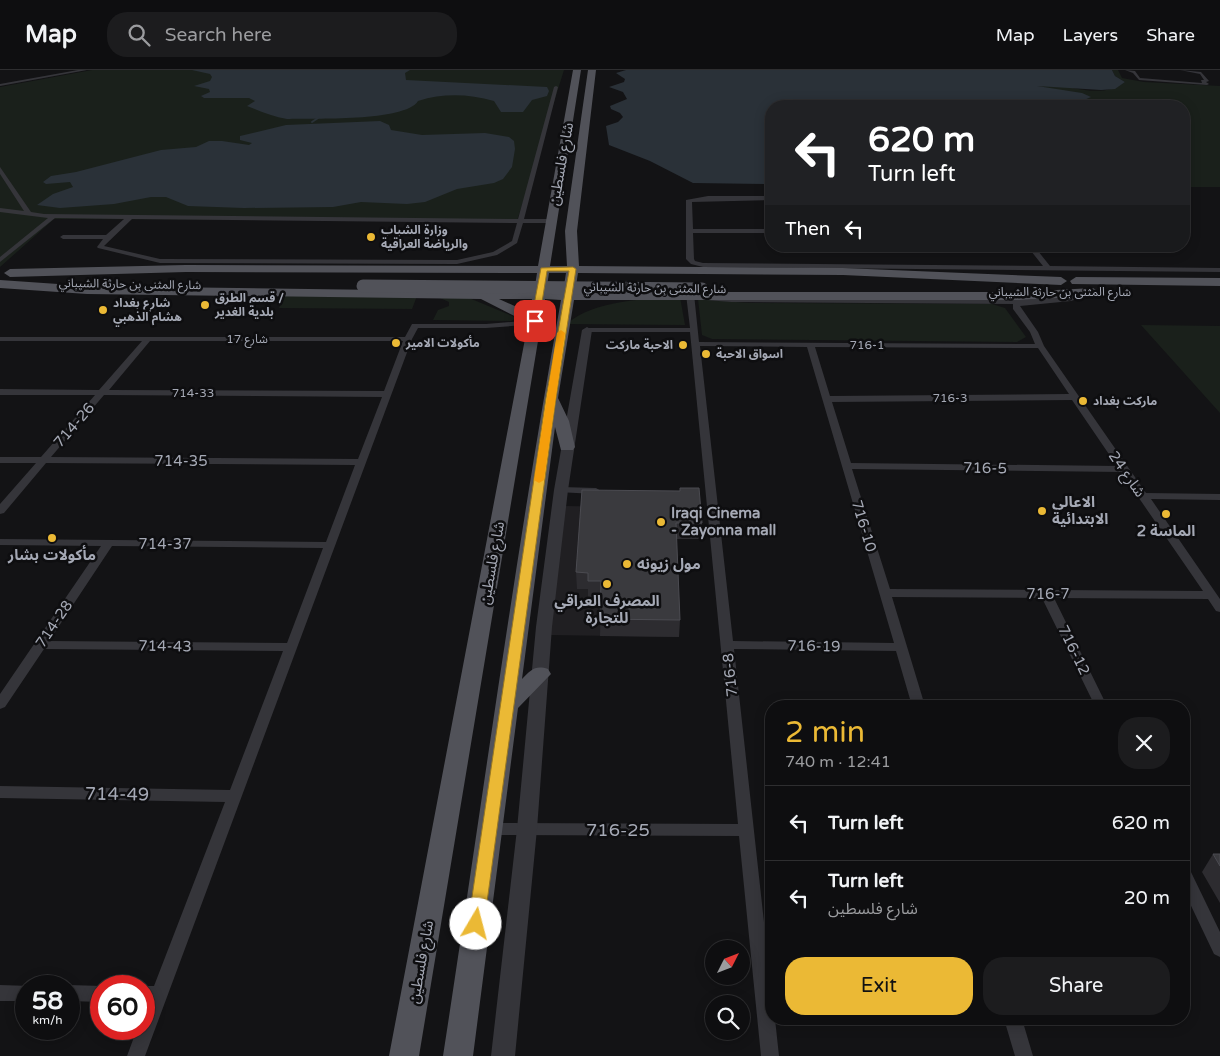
<!DOCTYPE html>
<meta charset="utf-8">
<style>
:root{--surface:#0e0e10;--page:#1c1c1e;--text:#f1f3f6;--muted:#9b9c9f;--line:#2e2e30;--accent:#ebb935}
body{margin:0;font-family:"Varela Round","Noto Sans Arabic",sans-serif;background:var(--page);color:var(--text);height:100vh;display:flex;flex-direction:column;font-size:19px;white-space:nowrap}
*{box-sizing:border-box;margin:0}
p{font-size:16px;color:var(--muted)}
.icon{flex:none;width:28px;height:28px;fill:none;stroke:currentColor;stroke-width:2;stroke-linecap:round;stroke-linejoin:round}
.map{position:relative;flex:1;overflow:hidden}
.sheet{position:absolute;left:765px;top:630px;width:425px;height:325px;display:flex;flex-direction:column;background:var(--surface);border-radius:20px;box-shadow:0 2px 12px #0003,0 0 0 1px var(--line)}
.sheet>*{flex:none}
.hud{position:absolute;left:765px;top:30px;width:425px;height:152px;border-radius:20px;box-shadow:0 2px 12px #0003,0 0 0 1px var(--line);background:#202124;color:#fff;overflow:hidden}
.needle{width:32px;rotate:48deg}
.controls{position:absolute;left:705px;top:870px;display:grid;gap:10px}
.controls a{display:grid;place-items:center;width:45px;height:45px;border-radius:50%;background:var(--surface);box-shadow:0 2px 12px #0003,0 0 0 1px var(--line);font-size:25px}
.speed{position:absolute;left:15px;top:905px;display:flex;gap:10px;font-size:25px;font-weight:700;text-align:center}
.speed>*{display:grid;place-content:center;width:65px;height:65px;border-radius:50%;background:var(--surface);box-shadow:0 2px 12px #0003,0 0 0 1px var(--line);line-height:1}
.speed small{font-size:12px;font-weight:400}
.speed .limit{border:8px solid #d22;background:#fff;color:#111}
.pin{position:absolute;display:grid;place-items:center;width:42px;height:42px;color:#fff;margin:-21px;border-radius:10px;box-shadow:0 2px 8px #0006}
.me{position:absolute;width:55px;margin:-28px;rotate:8deg;stroke-linejoin:round;filter:drop-shadow(0 0 4px #0008)}
.turn{display:flex;align-items:center;gap:18px;height:105px;padding:0 20px;font-size:22px}
.turn .icon{width:65px;height:65px;stroke-width:2.5}
.turn b{display:block;font-size:35px;line-height:42px}
.then{display:flex;align-items:center;height:48px;padding:0 20px;background:#0003;gap:10px;font-size:19px}
.round{display:grid;place-items:center;flex:none;width:52px;height:52px;border-radius:20px;background:var(--page)}
.head{display:flex;align-items:center;justify-content:space-between;height:85px;padding:0 20px}
h1{font-size:30px;font-weight:600;line-height:38px;color:var(--accent)}
.primary-button{display:flex;gap:10px;margin-top:auto;padding:10px 20px}
.primary-button a{flex:1;height:58px;border-radius:20px;background:var(--accent);color:#111;font-size:20px;font-weight:600;line-height:58px;text-align:center}
.primary-button a+a{background:var(--page);color:var(--text)}
ul{padding:0;list-style:none}
li{display:flex;align-items:center;gap:15px;height:75px;padding:0 20px;border-top:1px solid var(--line)}
li div{flex:1}
li b{display:block;font-size:19px}
li em{font-style:normal}
header{display:flex;align-items:center;gap:30px;box-sizing:border-box;height:70px;padding:0 25px;background:var(--surface);border-bottom:1px solid var(--line)}
header strong{font-size:24px}
nav{display:flex;gap:28px;margin-inline-start:auto;font-size:18px}
.search{width:350px;height:45px;background:var(--page);display:flex;align-items:center;gap:12px;box-sizing:border-box;padding:0 18px;border-radius:20px;color:var(--muted);font-size:19px}
.map>svg:first-child{display:block}
</style>
<header>
<strong>Map</strong>
<div class="search"><svg class="icon" aria-label="search" viewBox="0 0 24 24"><circle cx="10" cy="10" r="6"/><path d="M15 15l6 6"/></svg>Search here</div>
<nav><a>Map</a><a>Layers</a><a>Share</a></nav>
</header>
<div class="map">
<svg width="1220" height="986" viewBox="0 0 1220 986">
<rect width="100%" height="100%" fill="#131315"/>
<path fill="#201f22" d="M565 436 679 438 675 469 679 567 550 565Z"/>
<path fill="#1a201b" d="M92 0H564L517 151 54 149 0 197V17Z
M1112 0H1118L1122 8 1144 12 1220 16V117H1184V36H1083L1082 31 1090 27 1036 16C1065 9 1096 33 1125 12L1115 6Z
M285 225 417 226 412 239 279 238Z
M680 227 685 255 567 254C593 230 646 229 680 227Z
M440 228H469L517 248 511 251 433 250 438 240 449 236V232Z
M698 229 749 233 992 234 1005 238 1026 267 1017 272 712 269 702 265Z
M1141 255 1220 256V343Z"/>
<path fill="#2a3138" d="M192 0H410L405 3 406 10 547 17 549 21 547 26 532 30 523 42H501L494 31C468 24 444 23 418 31 405 52 312 48 287 49 273 47 260 41 247 36L255 31 249 28H204L201 26 210 22 209 19 194 16 210 11 212 7 210 4Z
M626 0H1112L1115 6 1125 12 1115 19 1101 20 1037 16 1082 23 1091 27 1082 31 1083 36H771V114L693 113 650 91 609 75 606 56 618 52 623 47 620 43 611 39 610 36 627 29 623 22 609 17 624 12 625 9 616 3Z
M380 51 389 55 391 60 422 65 485 63 509 67 514 71 515 79 512 97 503 109 494 113 457 119 425 132 407 134 361 132 333 137 244 138 188 136 166 127H151L114 134 60 138 37 135 53 124 73 117 70 112 46 114 43 112 51 106 76 102 161 80 196 77 209 71H222L249 75 252 73 240 70V66L286 55Z"/>
<g fill="none" stroke-linecap="round" stroke-linejoin="round">
<path stroke="#2a3138" stroke-width="2" d="M312 52 318 48"/>
<path fill="#35353a" fill-rule="evenodd" d="M1125 0 1135 1 1140 8 1202 13 1201 10H1204L1200 4 1180 0 1201 2 1209 11 1206 12 1209 14 1207 15 1139 10 1133 3Z"/>
<path fill="#35353a" fill-rule="evenodd" d="M78 0H87L0 16V14Z
M556 16 558 17 524 149H551L554 151 551 153H523L517 173 497 185 457 194 160 193 98 178 97 177 103 169H63L60 167 63 165H106L124 149 55 148 0 192V187L48 148 0 142V138L24 141 0 104V97L31 142 44 144 518 149 554 17ZM132 149 517 153 512 171 493 182 457 190 160 189 104 176Z
M708 126H771V130L692 132 693 159H771V163H693L694 189 695 191 703 193 1043 196 1027 176H1034L1050 196 1220 198V202L703 197 691 194 686 189V130Z
M1090 220 1097 222 1071 231 1020 236 1038 262 1044 276 1146 423 1220 424V430L1151 429 1220 529V542L1216 541 1208 529 1054 528 1107 636H1095L1042 528 892 527 925 636H912L896 581 734 579 771 916V949H775L779 986H761L739 766 489 765 484 763 482 759 484 755 489 753 738 754 690 262H587L583 260 587 258H690L686 224 690 222 694 224 699 272 1035 274 1030 262 1013 239V234L731 232 706 230 702 228 706 226 731 228 1020 230 1070 227ZM700 276 807 277 894 573 733 571ZM815 277 1038 278 1069 324 830 326ZM1072 330 1117 396 851 393 832 332ZM852 399 1121 402 1203 521 890 519Z
M535 250H538V254L486 258H418L412 269 145 986H127L137 959H144V942L148 932H144L143 916H154L225 732 0 728V716L230 720 283 581 44 579 5 637 0 639V624L101 476 0 475V469L326 472 355 395 46 393 4 443 0 444V434L36 393H0V387H41L95 325H0V319L99 320 142 271H0V267H405L412 254H486ZM150 271H403L384 321 109 320ZM104 325 382 327 358 389 51 387ZM112 476 323 478 287 573 49 571Z
M561 417 596 418 601 421 596 424 557 422 556 420 557 418Z
M1184 798 1190 800 1220 862V887L1214 884 1184 821Z
M0 915 30 916H26V931H0Z
M69 915 102 916 101 932 69 931V916H65Z
M1004 949H1022L1033 986H1015Z"/>
<path fill="#35353a" fill-rule="evenodd" d="M587 257 592 260 568 420 552 557 537 759 515 986H491L517 759 536 557 554 420 582 260Z"/>
<path fill="#515259" fill-rule="evenodd" d="M573 0H581L550 196H567L565 161 588 0H596L577 161 579 196 843 198 1061 207 1067 211 1061 215 843 205 578 203 575 222H1020L1093 218 1099 222 1093 226 1020 230H574L558 328 569 351 575 377 573 380H561L555 357 522 609C531 600 535 595 548 599L551 604 518 638 473 986H443C482 733 516 481 561 230L545 229 419 986H389L528 253 481 229 87 224 0 218V210L87 216 534 222 537 203 186 202 10 207 4 203 10 199 186 195 538 196ZM549 203H566L563 222H546ZM499 229H532L530 243Z
M1076 207 1220 208V216L1072 214 1070 211Z"/>
<path stroke="#515259" stroke-width="13" d="M363 216 702 219"/>
</g>
<path fill="#2d2c30" d="M582 420 702 453 701 469H676L680 550 679 567 600 566 601 528H588V519H577L576 502Z
M1213 784H1220V833L1202 802Z"/>
<path fill="#3a3a3e" stroke="#4b4b51" d="M680 418H699L702 453H676L680 550 600 549 601 511H588V503L576 502 582 420 680 421Z
M1213 784H1220V796Z"/>
<path fill="#ebb935" stroke="#997822" d="M573 197 576 199 556 328 484 854 482 859 476 861 470 859 468 854 546 328 569 201H547L539 251 535 253 531 251 541 198Z"/>
<path fill="#f59e0b" d="M561 260 565 263 544 410 539 413 534 410 557 263Z"/>
<g fill="#ebb935" stroke="#0e0e10" stroke-width="2">
<circle cx="371" cy="167" r="5"/>
<circle cx="205" cy="235" r="5"/>
<circle cx="103" cy="240" r="5"/>
<circle cx="396" cy="273" r="5"/>
<circle cx="683" cy="275" r="5"/>
<circle cx="706" cy="284" r="5"/>
<circle cx="1083" cy="331" r="5"/>
<circle cx="1042" cy="441" r="5"/>
<circle cx="1166" cy="444" r="5"/>
<circle cx="661" cy="452" r="5"/>
<circle cx="52" cy="468" r="5"/>
<circle cx="627" cy="494" r="5"/>
<circle cx="607" cy="514" r="5"/>
</g>
<g text-anchor="middle" stroke-width="5" stroke-linejoin="round" paint-order="stroke">
<g font-size="12" font-weight="bold" fill="#a5a9b5" stroke="#0e0e10" text-anchor="start">
<text x="381" y="164">وزارة الشباب<tspan x="381" dy="14">والرياضة العراقية</tspan></text>
<text x="215" y="232">قسم الطرق /<tspan x="215" dy="14">بلدية الغدير</tspan></text>
<text x="113" y="237">شارع بغداد<tspan x="113" dy="14">هشام الذهبي</tspan></text>
<text x="406" y="277">مأكولات الامير</text>
<text x="673" y="279" text-anchor="end">الاحبة ماركت</text>
<text x="716" y="288">اسواق الاحبة</text>
<text x="1093" y="335">ماركت بغداد</text>
</g>
<g font-size="12" fill="#a5a9b5" stroke="#0e0e10">
<text transform="translate(130 214) rotate(1)" y="4">شارع المثنى بن حارثة الشيباني</text>
<text transform="translate(655 218) rotate(1)" y="4">شارع المثنى بن حارثة الشيباني</text>
<text x="1060" y="226">شارع المثنى بن حارثة الشيباني</text>
<text x="247" y="273">شارع 17</text>
<text x="867" y="279">716-1</text>
<text x="193" y="327">714-33</text>
<text x="950" y="332">716-3</text>
</g>
<g font-size="15" fill="#a5a9b5" stroke="#0e0e10">
<text transform="translate(561 94) rotate(-80)" y="5">شارع فلسطين</text>
<text transform="translate(74 355) rotate(-49)" y="5">714-26</text>
<text x="181" y="396">714-35</text>
<text transform="translate(985 398) rotate(1)" y="5">716-5</text>
<text transform="translate(1127 404) rotate(55)" y="5">شارع 24</text>
<text transform="translate(864 456) rotate(73)" y="5">716-10</text>
<text x="165" y="479">714-37</text>
<text transform="translate(492 493) rotate(-80)" y="5">شارع فلسطين</text>
<text x="1048" y="529">716-7</text>
<text transform="translate(54 554) rotate(-56)" y="5">714-28</text>
<text transform="translate(165 576) rotate(1)" y="5">714-43</text>
<text transform="translate(814 576) rotate(1)" y="5">716-19</text>
<text transform="translate(1074 580) rotate(64)" y="5">716-12</text>
<text transform="translate(730 605) rotate(-96)" y="5">716-8</text>
<text transform="translate(421 892) rotate(-80)" y="5">شارع فلسطين</text>
</g>
<g font-size="15" font-weight="bold" fill="#a5a9b5" stroke="#0e0e10" text-anchor="start">
<text x="1052" y="437">الاعالي<tspan x="1052" dy="17">الابتدائية</tspan></text>
<text x="671" y="448">Iraqi Cinema<tspan x="671" dy="17">- Zayonna mall</tspan></text>
<text x="1166" y="466" text-anchor="middle">الماسة 2</text>
<text x="52" y="490" text-anchor="middle">مأكولات بشار</text>
<text x="637" y="499">مول زيونه</text>
<text x="607" y="536" text-anchor="middle">المصرف العراقي<tspan x="607" dy="17">للتجارة</tspan></text>
</g>
<g font-size="18" fill="#a5a9b5" stroke="#0e0e10">
<text transform="translate(117 724) rotate(1)" y="6">714-49</text>
<text x="618" y="766">716-25</text>
</g>
</g>
</svg>
<div class="controls">
<a><svg class="needle" viewBox="-14 -14 28 28"><path d="M0-13l5 13h-10z" fill="#e53935"/><path d="M0 13l5-13h-10z" fill="#9b9c9f"/></svg></a>
<a><svg class="icon" aria-label="search" viewBox="0 0 24 24"><circle cx="10" cy="10" r="6"/><path d="M15 15l6 6"/></svg></a>
</div>
<div class="speed"><div>58<small>km/h</small></div><div class="limit">60</div></div>
<div class="pin" style="left:535px;top:251px;background:#d93025"><svg class="icon" aria-label="arrive" viewBox="0 0 24 24"><path d="M6 21V4h12l-3 4 3 4H6"/></svg></div>
<svg class="me" style="left:476px;top:854px" viewBox="-20 -20 40 40"><circle r="19" fill="#fff"/><path d="M0-13L10 11 0 6-10 11z" fill="#ebb935"/></svg>
<div class="hud">
<div class="turn"><svg class="icon" aria-label="left" viewBox="0 0 24 24"><path d="M17 20v-9H6M10 6l-5 5 5 5"/></svg><div><b>620 m</b>Turn left</div></div>
<div class="then">Then<svg class="icon" aria-label="left" viewBox="0 0 24 24"><path d="M17 20v-9H6M10 6l-5 5 5 5"/></svg></div>
</div>
<section class="sheet">
<div class="head"><div><h1>2 min</h1><p>740 m · 12:41</p></div><a class="round"><svg class="icon" aria-label="close" viewBox="0 0 24 24"><path d="M6 6l12 12M18 6L6 18"/></svg></a></div>
<ul>
<li><svg class="icon" aria-label="left" viewBox="0 0 24 24"><path d="M17 20v-9H6M10 6l-5 5 5 5"/></svg><div><b>Turn left</b></div><em>620 m</em></li>
<li><svg class="icon" aria-label="left" viewBox="0 0 24 24"><path d="M17 20v-9H6M10 6l-5 5 5 5"/></svg><div><b>Turn left</b><p>شارع فلسطين</p></div><em>20 m</em></li>
</ul>
<div class="primary-button"><a>Exit</a><a>Share</a></div>
</section>
</div>
